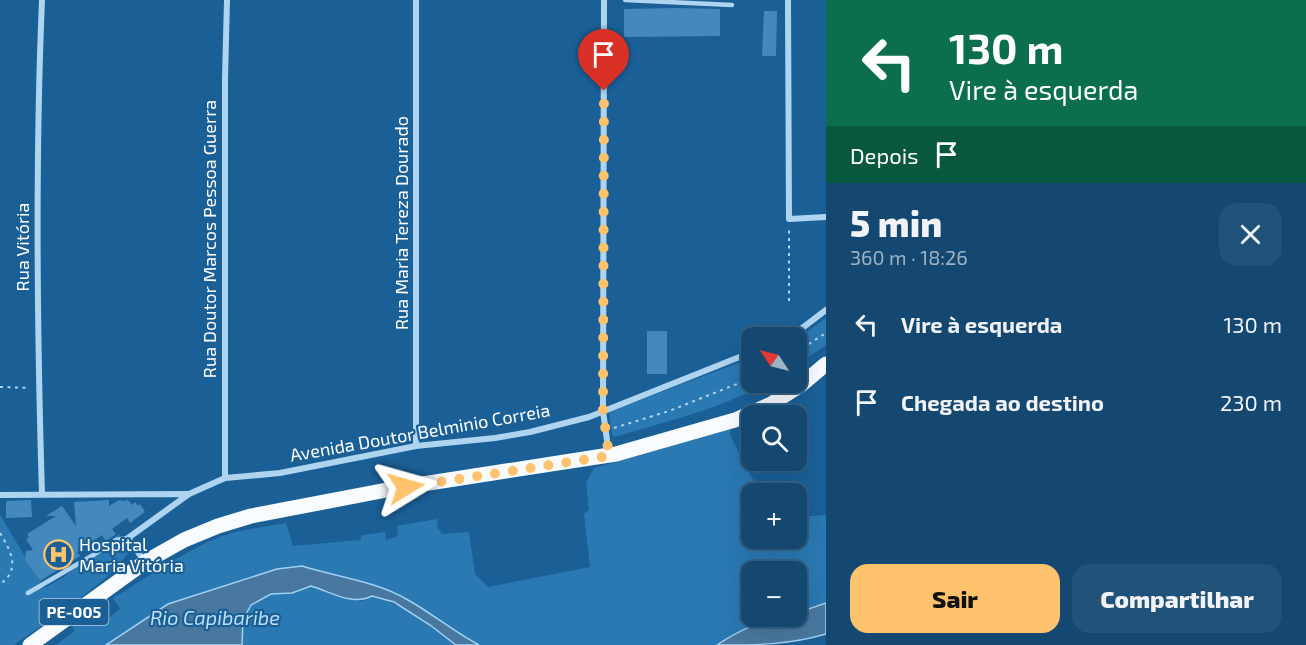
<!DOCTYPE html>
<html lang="pt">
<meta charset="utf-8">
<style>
:root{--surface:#144871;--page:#215279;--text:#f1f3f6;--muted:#9db2c3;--line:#336084;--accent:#ffc36e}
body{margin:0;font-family:"Exo 2",sans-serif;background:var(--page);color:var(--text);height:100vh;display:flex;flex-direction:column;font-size:22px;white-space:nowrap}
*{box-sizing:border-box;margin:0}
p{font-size:20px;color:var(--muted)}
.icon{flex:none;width:33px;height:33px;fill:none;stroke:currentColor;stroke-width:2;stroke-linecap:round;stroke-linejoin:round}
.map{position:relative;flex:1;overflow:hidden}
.sheet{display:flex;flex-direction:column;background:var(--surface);width:480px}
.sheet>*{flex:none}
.banner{background:#0b6e4f;color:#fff;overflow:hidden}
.needle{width:39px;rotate:305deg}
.tools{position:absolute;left:741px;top:327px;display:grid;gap:12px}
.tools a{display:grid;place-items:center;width:66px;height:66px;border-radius:12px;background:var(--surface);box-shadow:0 6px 24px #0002,0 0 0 2px var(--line);font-size:30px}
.pin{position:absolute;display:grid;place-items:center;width:51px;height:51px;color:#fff;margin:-62px -26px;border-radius:50% 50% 50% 0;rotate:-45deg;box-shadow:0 0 6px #0007}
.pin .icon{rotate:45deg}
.me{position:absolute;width:66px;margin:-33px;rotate:82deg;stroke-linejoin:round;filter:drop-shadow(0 0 4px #0008)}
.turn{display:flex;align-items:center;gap:21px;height:126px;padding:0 24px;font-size:27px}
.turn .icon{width:78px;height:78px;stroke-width:2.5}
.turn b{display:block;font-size:42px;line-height:51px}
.then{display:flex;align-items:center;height:57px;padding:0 24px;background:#0003;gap:12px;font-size:22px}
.round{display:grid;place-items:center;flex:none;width:63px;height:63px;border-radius:18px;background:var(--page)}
.headline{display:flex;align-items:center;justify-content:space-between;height:102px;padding:0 24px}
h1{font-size:36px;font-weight:800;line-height:45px}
.action{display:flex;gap:12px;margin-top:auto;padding:12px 24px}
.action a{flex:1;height:69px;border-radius:18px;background:var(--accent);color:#111;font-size:24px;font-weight:800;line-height:69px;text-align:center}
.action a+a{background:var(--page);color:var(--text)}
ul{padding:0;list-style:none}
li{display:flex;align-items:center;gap:18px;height:78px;padding:0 24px}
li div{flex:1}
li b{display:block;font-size:22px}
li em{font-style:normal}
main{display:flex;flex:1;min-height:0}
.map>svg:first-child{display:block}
</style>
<main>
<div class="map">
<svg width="826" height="645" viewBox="0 0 826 645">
<rect width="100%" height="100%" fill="#1a6097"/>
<path fill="#2a79b3" d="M826 318V345L797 365V339Z
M751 358 752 382 768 383C719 409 667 422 614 437L612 434 609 412Z
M731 429 730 435 760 493 752 494V538H796L797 517 826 515V603L797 613 796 572H752V616L786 617 736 632 717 645H479L460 635 408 600 382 587 302 566 277 569 168 604 106 645H56L75 631 72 626 96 608 106 620 120 609 113 598C148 577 184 551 222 536 243 529 265 527 286 523L293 546 360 540 362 535 385 532 386 540 398 536 397 526 437 519 438 528 442 534 469 532 475 574 488 587 590 567 584 514 589 510 586 483 594 468Z
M0 515 44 588 64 577 119 534 130 549C119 576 41 626 14 645H0Z
M311 586 363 601 372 596C405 605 430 624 456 645H242L243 620 251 605 271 594 292 593Z"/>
<path fill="#48789f" stroke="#a1d1f2" stroke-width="1.5" d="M302 566C337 577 376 581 408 600 433 614 454 632 479 645H456L430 625 394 602 372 596C352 606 331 592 311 586L292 593 271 594 251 605 243 620 242 645H106L168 604 277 569Z
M826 603V634C789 645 756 645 717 645 739 630 769 616 796 616L797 613Z"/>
<path fill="#4489be" d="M675 8 720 9V36L624 37V9Z
M764 11H777L776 56H762Z
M647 331H667V374H647Z
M31 500 32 517 6 518V501Z
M109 500V506L119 500 123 501 128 500 132 505 135 502 138 506 140 504 145 512 130 523 127 518 112 529 116 534 106 541 102 535 77 552 80 556 40 581 25 559 26 551 33 550 26 539 29 537 27 534 56 516H46L62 506 76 526 74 502Z"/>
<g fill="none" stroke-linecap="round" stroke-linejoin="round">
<path stroke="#aed4f0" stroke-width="2" stroke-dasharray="3 4.5" stroke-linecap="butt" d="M789 301V226
M796 352 826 333
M0 387 30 388
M614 428 669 411 752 378
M0 533C11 551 21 570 0 584"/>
<path stroke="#aed4f0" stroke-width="4.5" d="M625 0 732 5
M28 593 95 554 116 540 128 538"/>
<path stroke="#aed4f0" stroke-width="6" d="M416 0V446
M604 0 603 411 609 455
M788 0 789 219 826 217
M785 338 797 332 826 310
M225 478V78L227 0
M42 494C37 330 35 164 42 0
M0 495 188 494
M145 562 128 538 189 494 225 478 280 473 416 446 495 438 530 432 589 417 752 352"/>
<path stroke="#f8fbff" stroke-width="15" d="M30 645 145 562 184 540 218 526 251 516 397 488 616 454 735 420 771 404 801 385 826 364"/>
</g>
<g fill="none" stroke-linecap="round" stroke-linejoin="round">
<path stroke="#ffc36e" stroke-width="10" stroke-dasharray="0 18" d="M406 487 609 456 603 411 604 91"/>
</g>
<defs>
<symbol id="hospital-ring" viewBox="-11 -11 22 22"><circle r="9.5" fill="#1a6097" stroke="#ffc36e" stroke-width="1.5"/><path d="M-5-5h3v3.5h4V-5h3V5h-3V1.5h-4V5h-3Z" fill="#ffc36e"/></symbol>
</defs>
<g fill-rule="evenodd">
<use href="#hospital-ring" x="42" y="538" width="33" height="33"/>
</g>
<g text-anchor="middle" stroke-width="4.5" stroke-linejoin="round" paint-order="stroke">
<rect fill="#1a6097" stroke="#bacfe0" stroke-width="1.5" x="39.5" y="599" width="69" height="26" rx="4.5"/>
<g font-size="16" font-weight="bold" fill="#fff">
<text x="74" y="618">PE-005</text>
</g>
<g font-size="18" fill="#fff" stroke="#1a6097">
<text transform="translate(402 223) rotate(-90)" y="6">Rua Maria Tereza Dourado</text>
<text transform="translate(210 239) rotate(-90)" y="6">Rua Doutor Marcos Pessoa Guerra</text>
<text transform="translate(23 247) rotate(-90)" y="6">Rua Vitória</text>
<text transform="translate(420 433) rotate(-10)" y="6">Avenida Doutor Belminio Correia</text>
</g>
<g font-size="18" fill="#fff" stroke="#1a6097" text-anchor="start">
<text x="79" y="551">Hospital<tspan x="79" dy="21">Maria Vitória</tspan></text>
</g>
<g font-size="20" font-style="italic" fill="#bbdef7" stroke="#1a6097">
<text x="215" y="625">Rio Capibaribe</text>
</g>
</g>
</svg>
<div class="tools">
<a><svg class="needle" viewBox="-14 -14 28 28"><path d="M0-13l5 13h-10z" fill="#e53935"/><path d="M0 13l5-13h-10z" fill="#9db2c3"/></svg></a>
<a><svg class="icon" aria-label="search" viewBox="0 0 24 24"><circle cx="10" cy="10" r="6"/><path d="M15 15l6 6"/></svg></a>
<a>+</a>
<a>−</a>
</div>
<div class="pin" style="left:604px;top:91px;background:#d93025"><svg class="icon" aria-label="arrive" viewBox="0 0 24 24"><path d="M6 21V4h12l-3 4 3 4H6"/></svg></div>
<svg class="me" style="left:406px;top:487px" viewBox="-20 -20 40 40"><path d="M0-17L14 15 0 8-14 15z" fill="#ffc36e" stroke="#fff" stroke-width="4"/></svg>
</div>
<section class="sheet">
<div class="banner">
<div class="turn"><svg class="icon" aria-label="left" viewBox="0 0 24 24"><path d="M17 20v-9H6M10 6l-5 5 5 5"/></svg><div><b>130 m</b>Vire à esquerda</div></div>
<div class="then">Depois<svg class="icon" aria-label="arrive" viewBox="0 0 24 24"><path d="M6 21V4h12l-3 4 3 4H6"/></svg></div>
</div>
<div class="headline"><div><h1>5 min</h1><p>360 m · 18:26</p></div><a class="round"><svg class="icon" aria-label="close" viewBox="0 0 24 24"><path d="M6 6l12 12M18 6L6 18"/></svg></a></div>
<ul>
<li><svg class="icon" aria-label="left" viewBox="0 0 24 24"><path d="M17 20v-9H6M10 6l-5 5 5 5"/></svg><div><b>Vire à esquerda</b></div><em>130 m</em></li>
<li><svg class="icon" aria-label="arrive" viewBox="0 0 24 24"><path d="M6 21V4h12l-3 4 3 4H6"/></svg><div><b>Chegada ao destino</b></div><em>230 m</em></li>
</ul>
<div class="action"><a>Sair</a><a>Compartilhar</a></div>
</section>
</main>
